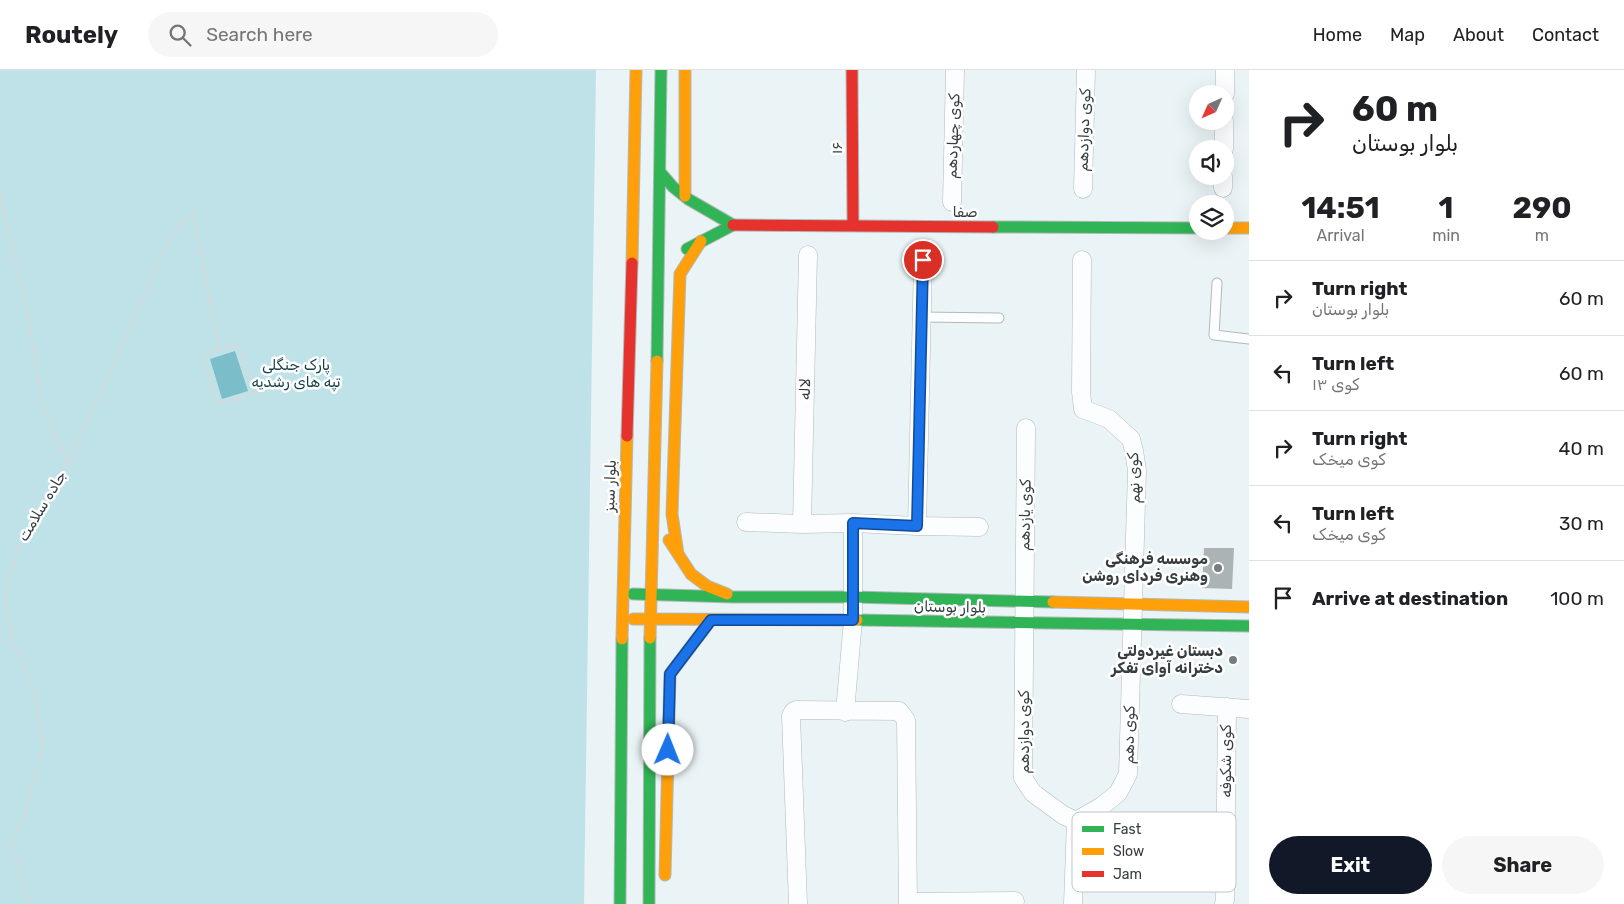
<!DOCTYPE html>
<meta charset="utf-8">
<style>
:root{--surface:#fff;--page:#f6f6f6;--text:#202124;--muted:#757577;--line:#e0e0e0;--accent:#111827}
body{margin:0;font-family:Rubik,"Noto Sans Arabic",sans-serif;background:var(--page);color:var(--text);height:100vh;display:flex;flex-direction:column;font-size:19px;white-space:nowrap}
*{box-sizing:border-box;margin:0}
p{font-size:16px;color:var(--muted)}
.icon{flex:none;width:28px;height:28px;fill:none;stroke:currentColor;stroke-width:2;stroke-linecap:round;stroke-linejoin:round}
.map{position:relative;flex:1;overflow:hidden}
.drawer{display:flex;flex-direction:column;background:var(--surface);width:375px}
.drawer>*{flex:none}
.top-card{background:#fff;color:var(--text);overflow:hidden}
.needle{width:32px;rotate:225deg}
.fabs{position:absolute;left:1189px;top:15px;display:grid;gap:10px}
.fabs a{display:grid;place-items:center;width:45px;height:45px;border-radius:50%;background:var(--surface);box-shadow:0 5px 20px #0002;font-size:25px}
.pin{position:absolute;display:grid;place-items:center;width:42px;height:42px;color:#fff;margin:-21px;border:2px solid #fff;border-radius:50%;box-shadow:0 1px 5px #0007}
.me{position:absolute;width:55px;margin:-28px;rotate:1deg;stroke-linejoin:round;filter:drop-shadow(0 0 4px #0008)}
.turn{display:flex;align-items:center;gap:18px;height:105px;padding:0 20px;font-size:22px}
.turn .icon{width:65px;height:65px;stroke-width:2.5}
.turn b{display:block;font-size:35px;line-height:42px}
.eta{display:flex;justify-content:space-evenly;align-items:center;height:85px;text-align:center}
.eta b{font-size:30px;font-weight:700;line-height:35px}
.action{display:flex;gap:10px;margin-top:auto;padding:10px 20px}
.action a{flex:1;height:58px;border-radius:30px;background:var(--accent);color:#fff;font-size:20px;font-weight:700;line-height:58px;text-align:center}
.action a+a{background:var(--page);color:var(--text)}
ul{padding:0;list-style:none}
li{display:flex;align-items:center;gap:15px;height:75px;padding:0 20px;border-top:1px solid var(--line)}
li div{flex:1}
li b{display:block;font-size:19px}
li em{font-style:normal}
header{display:flex;align-items:center;gap:30px;box-sizing:border-box;height:70px;padding:0 25px;background:var(--surface);border-bottom:1px solid var(--line)}
header strong{font-size:24px}
nav{display:flex;gap:28px;margin-inline-start:auto;font-size:18px}
.search{width:350px;height:45px;background:var(--page);display:flex;align-items:center;gap:12px;box-sizing:border-box;padding:0 18px;border-radius:28px;color:var(--muted);font-size:19px}
main{display:flex;flex:1;min-height:0}
.map>svg:first-child{display:block}
</style>
<header>
<strong>Routely</strong>
<div class="search"><svg class="icon" aria-label="search" viewBox="0 0 24 24"><circle cx="10" cy="10" r="6"/><path d="M15 15l6 6"/></svg>Search here</div>
<nav><a>Home</a><a>Map</a><a>About</a><a>Contact</a></nav>
</header>
<main>
<div class="map">
<svg width="1249" height="834" viewBox="0 0 1249 834">
<rect width="100%" height="100%" fill="#eaf3f5"/>
<path fill="#bfe2e8" d="M0 0H596L584 834H0Z"/>
<path fill="#7bbec9" d="M235 281 248 321 222 329 210 289Z"/>
<path fill="#acb3b5" d="M1204 478H1234L1232 519 1202 518Z"/>
<g fill="none" stroke-linecap="round" stroke-linejoin="round">
<defs>
<path id="lane" d="M1217 213 1214 265 1249 269
M921 247 999 248"/>
<path id="street" d="M1225 24V0
M1224 79V51
M1223 118V106
M1083 119 1086 0
M952 132 955 0
M1026 358 1023 708 1033 723 1063 745 1076 751
M746 452 802 454 853 453 917 456 979 457
M802 454 808 185
M917 456 923 190
M1181 634 1249 639
M845 642 853 550V453
M1076 751 1102 736 1118 723 1128 704 1137 400 1134 381 1131 369 1109 349 1083 339 1081 322 1082 190
M908 832 1015 831
M798 834 791 646 793 642 796 640 899 641 906 650 908 834
M1073 834 1076 751
M1224 834 1225 830 1227 637"/>
<path id="fast" d="M660 102 673 117 688 129 733 155 687 179
M993 157 1198 158
M657 291 661 0
M633 524 733 527H852L1053 532
M857 550 1249 556
M620 834 622 569
M649 834 650 568"/>
<path id="slow" d="M685 0V126
M1225 158H1249
M632 193 636 0
M669 470 691 504 707 516 727 524
M678 484 672 444 680 204 701 171
M1053 532 1249 537
M633 549 857 550
M650 568 657 291
M622 569 627 366
M665 805 670 604 711 550"/>
<path id="jam" d="M852 0 853 156
M733 155 993 157
M627 366 632 193"/>
</defs>
<use href="#lane" stroke="#b1b9ba" stroke-width="11"/>
<use href="#street" stroke="#b1b9ba" stroke-width="19"/>
<use href="#fast" stroke="#b1b9ba" stroke-width="13"/>
<use href="#slow" stroke="#b1b9ba" stroke-width="13"/>
<use href="#jam" stroke="#b1b9ba" stroke-width="13"/>
<path stroke="#d6d9da" stroke-width="3" stroke-dasharray="4 4" stroke-linecap="butt" d="M0 122 25 233 44 342 68 392 37 446 19 471 5 523 12 570 34 619 43 673 26 741 12 776 31 834
M69 392 172 163 193 143 219 279 238 274 254 323 218 334 203 285 219 279"/>
<use href="#lane" stroke="#fcfdfe" stroke-width="9"/>
<use href="#street" stroke="#fcfdfe" stroke-width="18"/>
<use href="#fast" stroke="#30b455" stroke-width="11"/>
<use href="#slow" stroke="#ff9f0a" stroke-width="11"/>
<use href="#jam" stroke="#e5322d" stroke-width="11"/>
</g>
<g fill="none" stroke-linecap="round" stroke-linejoin="round">
<defs>
<path id="route" d="M668 680 670 604 711 550H853V453L917 456 923 190"/>
</defs>
<use href="#route" stroke="#114b97" stroke-width="12"/>
<use href="#route" stroke="#1a73e8" stroke-width="9"/>
</g>
<g fill="#757d7e" stroke="#fff" stroke-width="2">
<circle cx="1218" cy="498" r="5"/>
<circle cx="1233" cy="590" r="5"/>
</g>
<g text-anchor="middle" stroke-width="5" stroke-linejoin="round" paint-order="stroke">
<g font-size="15" fill="#363d3e" stroke="#fff">
<text transform="translate(1084 60) rotate(-88)" y="5">کوی دوازدهم</text>
<text transform="translate(953 66) rotate(-88)" y="5">کوی چهاردهم</text>
<text transform="translate(837 78) rotate(-90)" y="5">۱۶</text>
<text x="965" y="147">صفا</text>
<text transform="translate(805 319) rotate(-89)" y="5">لاله</text>
<text transform="translate(1134 408) rotate(-92)" y="5">کوی نهم</text>
<text transform="translate(610 416) rotate(-88)" y="5">بلوار سبز</text>
<text transform="translate(42 436) rotate(-59)" y="5">جاده سلامت</text>
<text transform="translate(1025 445) rotate(-89)" y="5">کوی یازدهم</text>
<text transform="translate(950 537) rotate(1)" y="5">بلوار بوستان</text>
<text transform="translate(1024 662) rotate(-90)" y="5">کوی دوازدهم</text>
<text transform="translate(1129 665) rotate(-89)" y="5">کوی دهم</text>
<text transform="translate(1226 691) rotate(-90)" y="5">کوی شکوفه</text>
</g>
<g font-size="15" fill="#153f46" stroke="#fff">
<text x="296" y="300">پارک جنگلی<tspan x="296" dy="17">تپه های رشدیه</tspan></text>
</g>
<g font-size="15" font-weight="bold" fill="#363d3e" stroke="#fff" text-anchor="end">
<text x="1208" y="494">موسسه فرهنگی<tspan x="1208" dy="17">وهنری فردای روشن</tspan></text>
<text x="1223" y="586">دبستان غیردولتی<tspan x="1223" dy="17">دخترانه آوای تفکر</tspan></text>
</g>
</g>
<rect x="1072" y="742" width="164" height="80" rx="8" fill="#fff" stroke="#c3c5c5" stroke-width="1"/>
<rect x="1082" y="756" width="22" height="6" fill="#30b455"/>
<rect x="1082" y="778" width="22" height="7" fill="#ff9f0a"/>
<rect x="1082" y="801" width="22" height="6" fill="#e5322d"/>
<g font-size="14" fill="#363d3e">
<text x="1113" y="764">Fast</text>
<text x="1113" y="786">Slow</text>
<text x="1113" y="809">Jam</text>
</g>
</svg>
<div class="fabs">
<a><svg class="needle" viewBox="-14 -14 28 28"><path d="M0-13l5 13h-10z" fill="#e53935"/><path d="M0 13l5-13h-10z" fill="#757577"/></svg></a>
<a><svg class="icon" aria-label="sound" viewBox="0 0 24 24"><path d="M4 9h4l5-4v14l-5-4H4zM17 9q2 3 0 6"/></svg></a>
<a><svg class="icon" aria-label="layers" viewBox="0 0 24 24"><path d="M12 4l9 5-9 5-9-5zM3 14l9 5 9-5"/></svg></a>
</div>
<div class="pin" style="left:923px;top:190px;background:#d93025"><svg class="icon" aria-label="arrive" viewBox="0 0 24 24"><path d="M6 21V4h12l-3 4 3 4H6"/></svg></div>
<svg class="me" style="left:668px;top:680px" viewBox="-20 -20 40 40"><circle r="19" fill="#fff"/><path d="M0-13L10 11 0 6-10 11z" fill="#1a73e8"/></svg>
</div>
<section class="drawer">
<div class="top-card">
<div class="turn"><svg class="icon" aria-label="right" viewBox="0 0 24 24"><path d="M7 20v-9h11M14 6l5 5-5 5"/></svg><div><b>60 m</b>بلوار بوستان</div></div>
</div>
<div class="eta">
<div><b>14:51</b><p>Arrival</p></div>
<div><b>1</b><p>min</p></div>
<div><b>290</b><p>m</p></div>
</div>
<ul>
<li><svg class="icon" aria-label="right" viewBox="0 0 24 24"><path d="M7 20v-9h11M14 6l5 5-5 5"/></svg><div><b>Turn right</b><p>بلوار بوستان</p></div><em>60 m</em></li>
<li><svg class="icon" aria-label="left" viewBox="0 0 24 24"><path d="M17 20v-9H6M10 6l-5 5 5 5"/></svg><div><b>Turn left</b><p>کوی ۱۳</p></div><em>60 m</em></li>
<li><svg class="icon" aria-label="right" viewBox="0 0 24 24"><path d="M7 20v-9h11M14 6l5 5-5 5"/></svg><div><b>Turn right</b><p>کوی میخک</p></div><em>40 m</em></li>
<li><svg class="icon" aria-label="left" viewBox="0 0 24 24"><path d="M17 20v-9H6M10 6l-5 5 5 5"/></svg><div><b>Turn left</b><p>کوی میخک</p></div><em>30 m</em></li>
<li><svg class="icon" aria-label="arrive" viewBox="0 0 24 24"><path d="M6 21V4h12l-3 4 3 4H6"/></svg><div><b>Arrive at destination</b></div><em>100 m</em></li>
</ul>
<div class="action"><a>Exit</a><a>Share</a></div>
</section>
</main>
